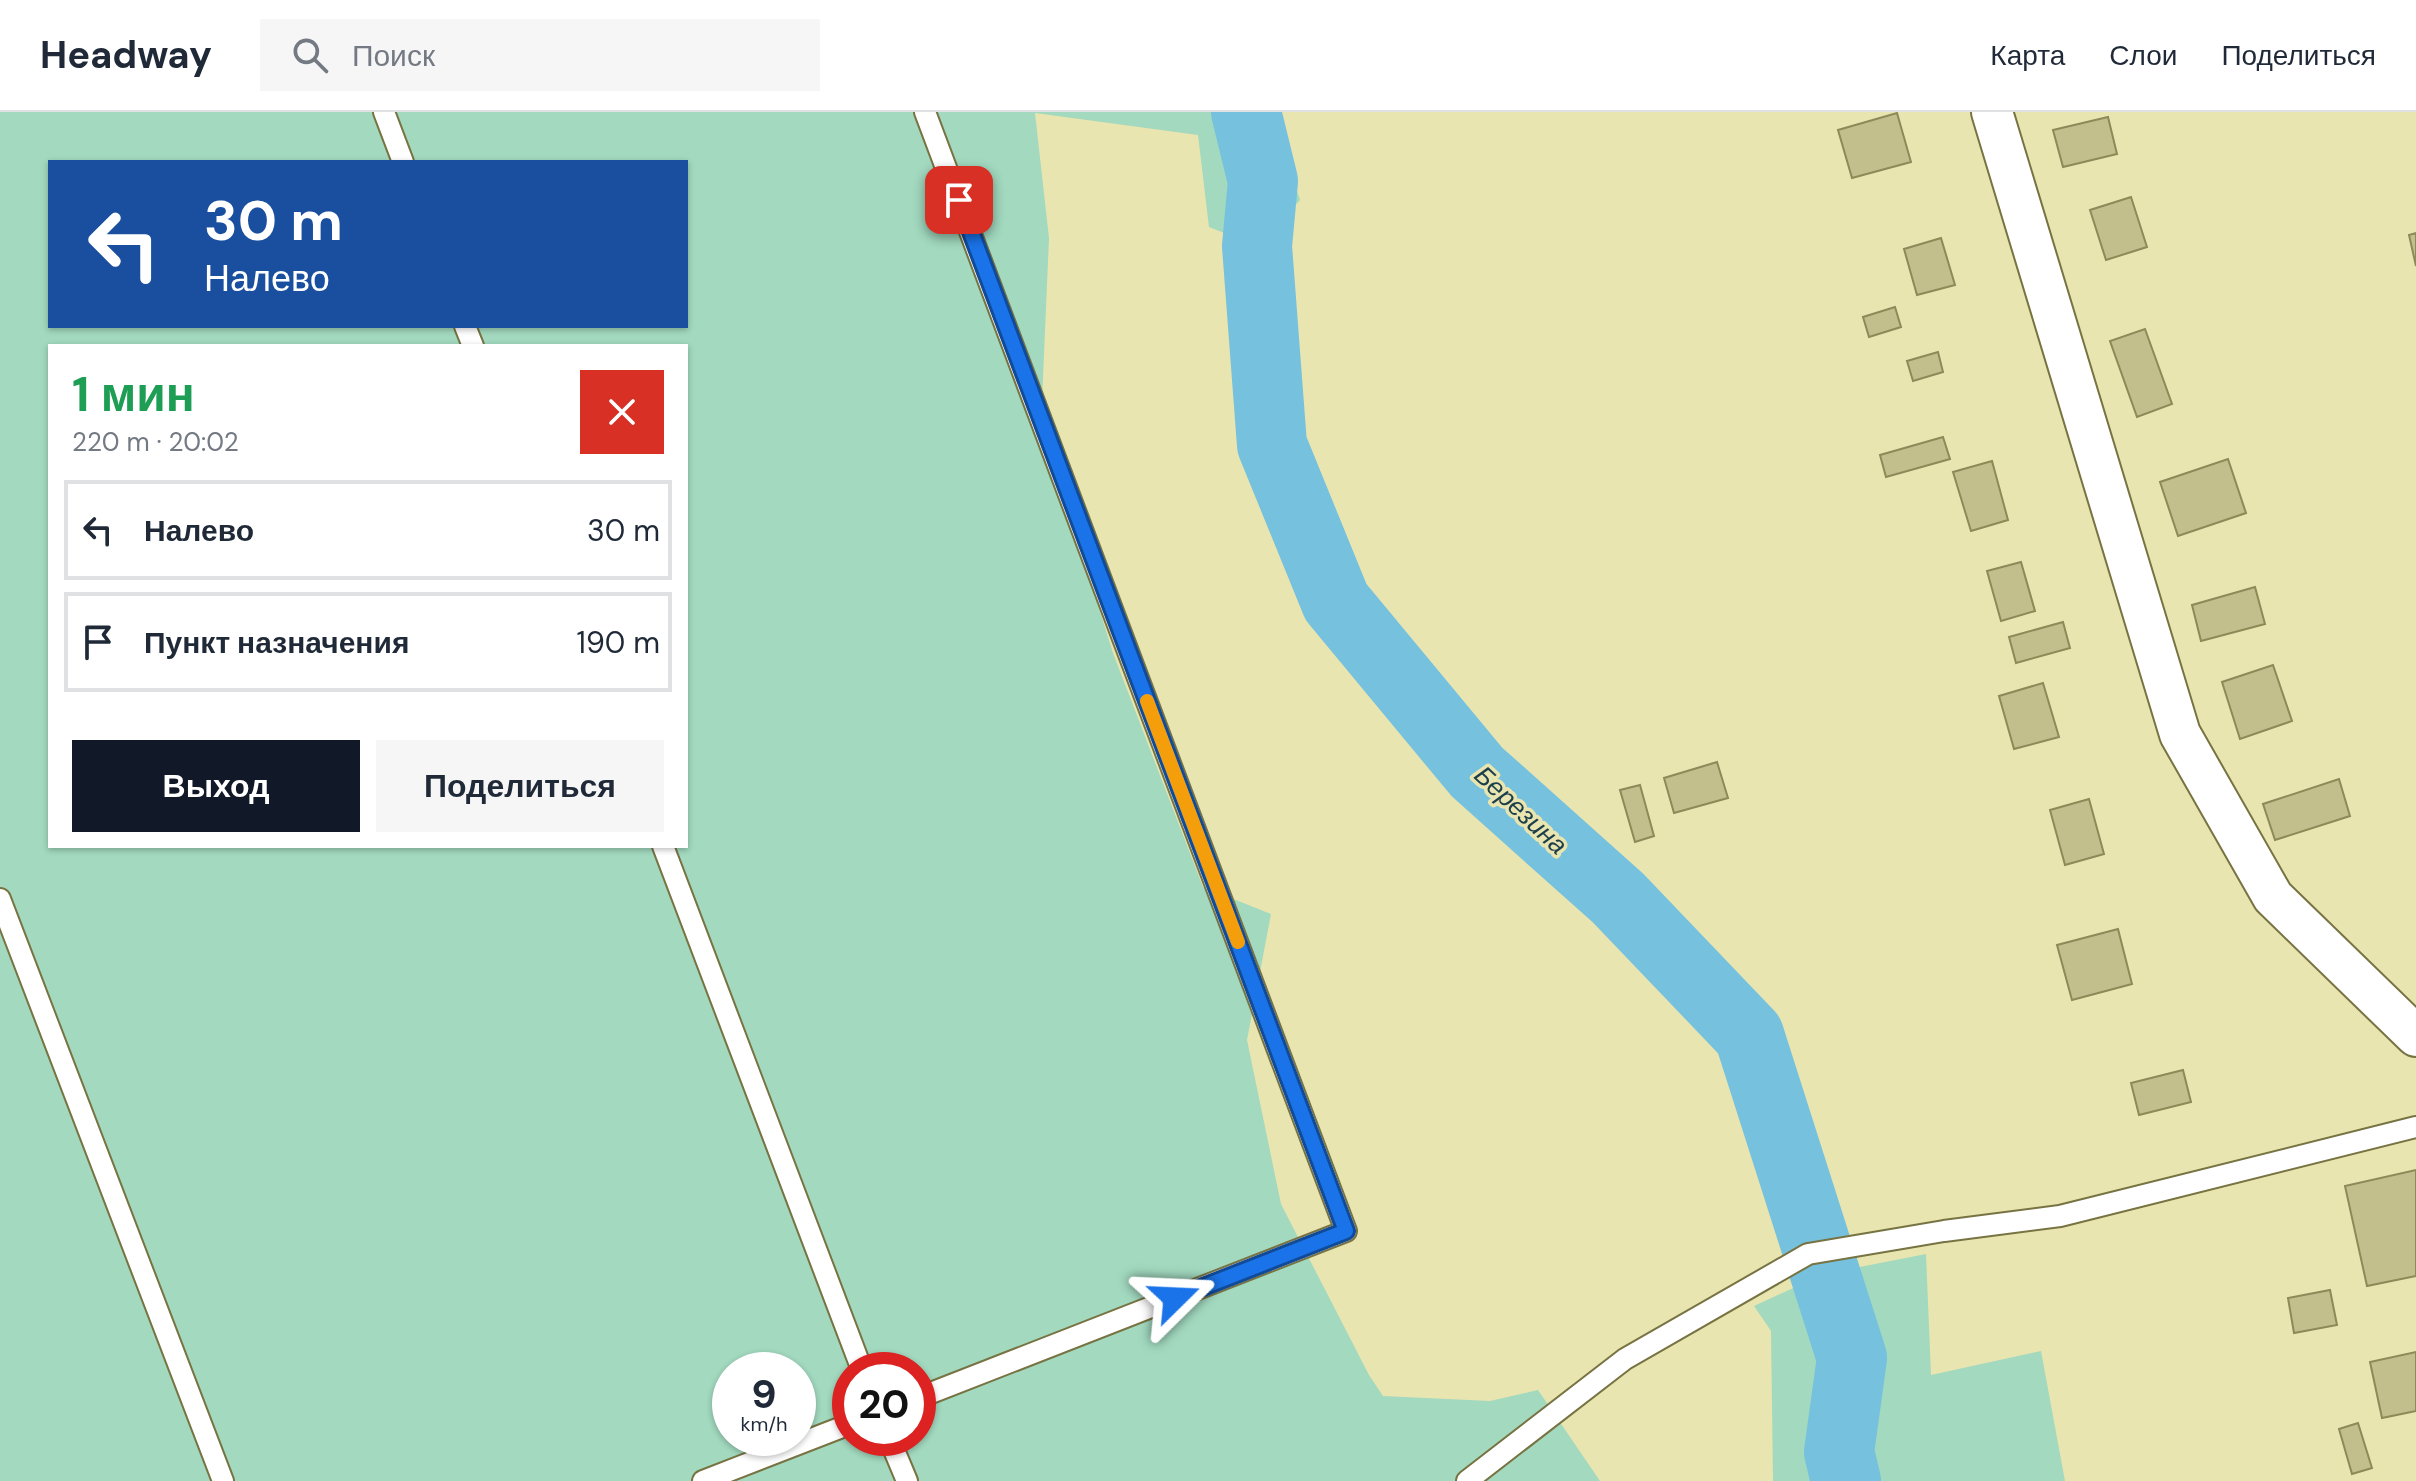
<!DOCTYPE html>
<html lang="ru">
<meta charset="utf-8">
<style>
:root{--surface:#fff;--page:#f6f6f7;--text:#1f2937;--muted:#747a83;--line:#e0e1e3;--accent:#111827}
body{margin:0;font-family:"DM Sans",sans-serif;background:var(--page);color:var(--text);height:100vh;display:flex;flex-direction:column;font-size:30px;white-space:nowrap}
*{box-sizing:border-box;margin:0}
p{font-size:26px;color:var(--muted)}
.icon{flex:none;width:44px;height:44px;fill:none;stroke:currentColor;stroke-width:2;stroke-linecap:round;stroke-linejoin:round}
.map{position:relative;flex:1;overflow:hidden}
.side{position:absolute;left:48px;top:232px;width:640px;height:504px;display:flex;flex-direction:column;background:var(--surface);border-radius:0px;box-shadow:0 2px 6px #0004}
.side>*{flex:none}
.hud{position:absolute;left:48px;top:48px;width:640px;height:168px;border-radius:0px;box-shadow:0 2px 6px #0004;background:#1a4fa0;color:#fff;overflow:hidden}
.speed{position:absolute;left:712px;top:1240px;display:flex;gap:16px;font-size:40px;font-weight:700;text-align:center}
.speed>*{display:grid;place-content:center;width:104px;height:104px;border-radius:50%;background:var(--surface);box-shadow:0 2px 6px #0004;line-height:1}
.speed small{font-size:20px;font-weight:400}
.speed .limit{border:12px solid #d22;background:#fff;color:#111}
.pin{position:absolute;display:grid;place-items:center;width:68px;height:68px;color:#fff;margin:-34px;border-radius:16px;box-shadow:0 4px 12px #0006}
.me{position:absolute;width:88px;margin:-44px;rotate:69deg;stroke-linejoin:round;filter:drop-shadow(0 0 6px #0008)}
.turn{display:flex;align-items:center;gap:28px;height:168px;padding:0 24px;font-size:36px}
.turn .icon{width:104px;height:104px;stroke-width:2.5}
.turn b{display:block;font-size:56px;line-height:68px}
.round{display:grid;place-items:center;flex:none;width:84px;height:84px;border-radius:0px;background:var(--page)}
.overview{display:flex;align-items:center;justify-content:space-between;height:136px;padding:0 24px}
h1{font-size:48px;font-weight:700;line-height:60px;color:#1e9e55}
.action{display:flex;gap:16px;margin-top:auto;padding:16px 24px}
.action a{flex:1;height:92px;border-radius:0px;background:var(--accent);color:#fff;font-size:32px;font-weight:700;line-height:92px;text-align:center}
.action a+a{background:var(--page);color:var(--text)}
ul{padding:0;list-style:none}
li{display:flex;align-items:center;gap:24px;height:100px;margin:0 16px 12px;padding:0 8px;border:4px solid var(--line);border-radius:0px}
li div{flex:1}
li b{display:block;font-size:30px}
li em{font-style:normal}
header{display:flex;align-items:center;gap:48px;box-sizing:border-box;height:112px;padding:0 40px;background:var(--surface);border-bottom:2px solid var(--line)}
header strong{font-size:38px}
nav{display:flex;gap:44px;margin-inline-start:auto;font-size:28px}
.search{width:560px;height:72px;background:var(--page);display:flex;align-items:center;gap:20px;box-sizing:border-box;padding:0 28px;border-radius:0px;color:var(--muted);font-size:30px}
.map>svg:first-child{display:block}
</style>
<header>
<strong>Headway</strong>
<div class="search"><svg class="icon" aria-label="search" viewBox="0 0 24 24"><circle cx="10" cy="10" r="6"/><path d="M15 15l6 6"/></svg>Поиск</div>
<nav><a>Карта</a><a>Слои</a><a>Поделиться</a></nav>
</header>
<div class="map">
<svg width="2416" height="1369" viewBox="0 0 2416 1369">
<rect width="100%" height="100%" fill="#e9e5b0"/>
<path fill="#a2d9bf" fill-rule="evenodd" d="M0 0H1270L1300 88 1257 134 1209 115 1198 23 1035 1 1049 126 1041 312 1113 541 1203 775 1271 802 1247 928 1281 1092 1369 1263 1383 1284 1490 1289 1538 1278 1600 1369H0ZM50 50H686V214H50ZM50 234H686V734H50ZM730 1258H798V1326H730ZM850 1258H918V1326H850Z
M1926 1142 1931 1263 2041 1239 2065 1369H1773L1771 1219 1754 1194 1824 1162Z"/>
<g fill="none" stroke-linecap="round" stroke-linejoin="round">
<path stroke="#76c1dd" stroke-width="70" d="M1246 0 1263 69 1257 134 1272 333 1336 490 1477 660 1618 786 1749 923 1852 1246 1839 1340 1846 1369"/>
</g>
<path fill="#c3bf8c" stroke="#8d8958" stroke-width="2" d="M1897 1 1911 50 1852 66 1838 18Z
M2108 5 2117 42 2063 55 2053 18Z
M2131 85 2147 135 2106 148 2090 98Z
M2416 121V154L2409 123Z
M1941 126 1955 173 1917 183 1904 137Z
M1895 195 1901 215 1869 225 1863 205Z
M2145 217 2172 292 2137 305 2110 229Z
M1938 240 1943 260 1913 269 1907 249Z
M1943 325 1950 347 1886 365 1880 343Z
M2228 347 2246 401 2178 424 2160 370Z
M1992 349 2008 408 1971 419 1953 360Z
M2021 450 2035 499 2001 509 1987 459Z
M2255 475 2265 512 2201 529 2192 493Z
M2063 510 2070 536 2016 551 2009 525Z
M2273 553 2292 609 2240 627 2222 570Z
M2043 571 2059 625 2014 637 1999 584Z
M1717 650 1728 686 1674 701 1664 666Z
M2339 667 2350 704 2275 728 2263 692Z
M1640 673 1654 724 1635 730 1620 678Z
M2089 687 2104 742 2065 753 2050 698Z
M2118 817 2132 872 2072 888 2057 833Z
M2183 958 2191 990 2139 1003 2131 971Z
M2416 1058V1164L2367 1174 2345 1074Z
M2330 1178 2337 1213 2294 1221 2288 1186Z
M2416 1240V1299L2382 1306 2370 1250Z
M2358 1311 2372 1356 2352 1362 2339 1317Z"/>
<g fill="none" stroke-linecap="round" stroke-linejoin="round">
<defs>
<path id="service" d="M384 0 403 50
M465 214 473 234
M663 734 862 1258
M0 787 223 1369
M918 1286 1346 1119 925 0
M889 1326 907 1369
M703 1369 850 1312
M1467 1369 1625 1247 1808 1142 1944 1119 2060 1104 2416 1015"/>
<path id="minor" d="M1992 0 2180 622 2273 785 2416 924"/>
</defs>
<use href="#service" stroke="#777342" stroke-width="24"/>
<use href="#minor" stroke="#777342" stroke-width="44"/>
<use href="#service" stroke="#fff" stroke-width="20"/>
<use href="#minor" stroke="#fff" stroke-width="40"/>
</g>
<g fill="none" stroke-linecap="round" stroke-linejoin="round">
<defs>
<path id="route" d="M959 88 1346 1119 1175 1186"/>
</defs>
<use href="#route" stroke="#114b97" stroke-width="20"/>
<use href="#route" stroke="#1a73e8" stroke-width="14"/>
<path stroke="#f59e0b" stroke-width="14" d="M1147 589 1238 830"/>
</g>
<g text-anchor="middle" stroke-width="7" stroke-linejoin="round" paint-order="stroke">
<g font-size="26" font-style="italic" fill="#1b3e4a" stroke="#e9e5b0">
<text transform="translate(1521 698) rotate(43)" y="9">Березина</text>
</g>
</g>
</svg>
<div class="speed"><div>9<small>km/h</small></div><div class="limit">20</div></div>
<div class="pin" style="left:959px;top:88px;background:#d93025"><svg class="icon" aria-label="arrive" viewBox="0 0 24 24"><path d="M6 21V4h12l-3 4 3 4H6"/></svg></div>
<svg class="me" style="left:1175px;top:1186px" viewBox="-20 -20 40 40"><path d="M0-17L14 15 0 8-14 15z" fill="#1a73e8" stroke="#fff" stroke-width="4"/></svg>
<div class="hud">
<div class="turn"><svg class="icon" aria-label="left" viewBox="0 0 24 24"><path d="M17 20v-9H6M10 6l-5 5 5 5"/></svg><div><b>30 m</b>Налево</div></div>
</div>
<section class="side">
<div class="overview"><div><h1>1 мин</h1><p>220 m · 20:02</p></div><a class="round" style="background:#d93025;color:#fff"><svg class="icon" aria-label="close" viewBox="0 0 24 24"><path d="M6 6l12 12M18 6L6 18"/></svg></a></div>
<ul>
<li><svg class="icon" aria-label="left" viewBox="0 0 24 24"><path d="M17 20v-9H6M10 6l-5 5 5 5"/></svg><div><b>Налево</b></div><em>30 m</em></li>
<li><svg class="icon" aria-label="arrive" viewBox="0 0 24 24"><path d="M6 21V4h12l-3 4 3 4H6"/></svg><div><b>Пункт назначения</b></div><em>190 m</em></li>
</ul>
<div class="action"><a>Выход</a><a>Поделиться</a></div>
</section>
</div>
